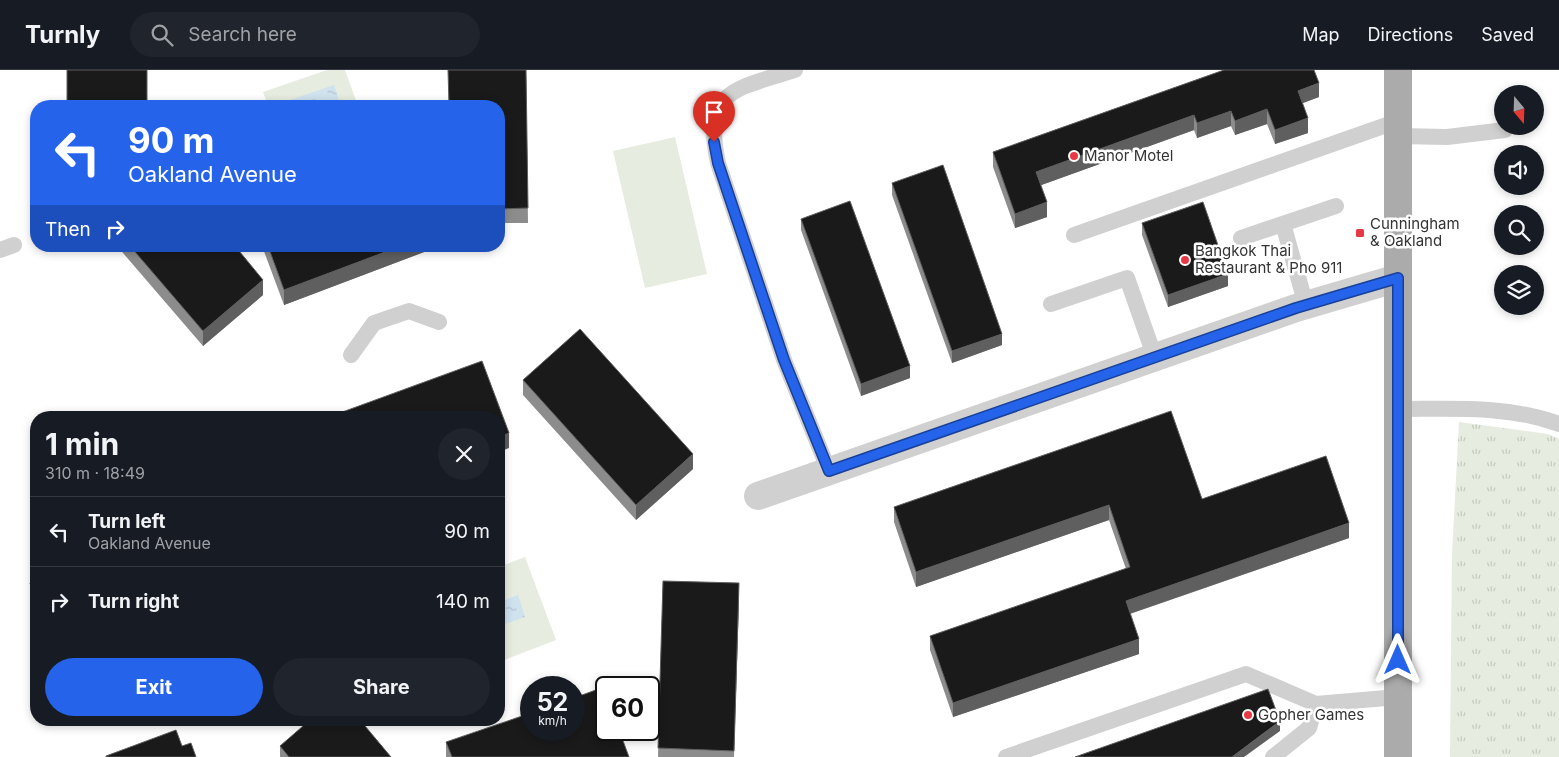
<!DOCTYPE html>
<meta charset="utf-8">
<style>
:root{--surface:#171b24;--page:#20242c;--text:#f1f3f6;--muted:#9ea1a6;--line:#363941;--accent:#2563eb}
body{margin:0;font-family:Inter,sans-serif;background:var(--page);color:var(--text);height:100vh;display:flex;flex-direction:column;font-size:19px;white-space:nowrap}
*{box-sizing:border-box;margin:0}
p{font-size:16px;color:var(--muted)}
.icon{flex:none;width:28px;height:28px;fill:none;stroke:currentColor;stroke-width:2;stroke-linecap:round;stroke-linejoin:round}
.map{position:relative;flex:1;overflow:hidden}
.sheet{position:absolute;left:30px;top:341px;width:475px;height:315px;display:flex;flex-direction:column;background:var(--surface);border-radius:20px;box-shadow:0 2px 8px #0003}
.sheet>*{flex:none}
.top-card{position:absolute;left:30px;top:30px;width:475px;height:152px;border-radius:20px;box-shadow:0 2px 8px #0003;background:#2563eb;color:#fff;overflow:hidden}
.needle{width:32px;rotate:161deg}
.fabs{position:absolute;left:1494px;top:15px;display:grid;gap:10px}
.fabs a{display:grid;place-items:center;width:50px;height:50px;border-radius:50%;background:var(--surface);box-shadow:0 2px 8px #0003;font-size:25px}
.speed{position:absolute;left:520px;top:606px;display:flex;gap:10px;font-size:25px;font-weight:700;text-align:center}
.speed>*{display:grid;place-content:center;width:65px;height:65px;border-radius:50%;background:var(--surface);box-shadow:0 2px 8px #0003;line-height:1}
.speed small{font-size:12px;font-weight:400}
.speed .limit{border:2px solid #111;border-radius:8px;background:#fff;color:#111}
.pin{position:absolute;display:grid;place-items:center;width:42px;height:42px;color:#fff;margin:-51px -21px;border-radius:50% 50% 50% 0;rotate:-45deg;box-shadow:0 0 5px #0007}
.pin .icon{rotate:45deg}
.me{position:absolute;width:55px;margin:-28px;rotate:0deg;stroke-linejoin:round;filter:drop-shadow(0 0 4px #0008)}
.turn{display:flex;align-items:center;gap:18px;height:105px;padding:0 15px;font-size:22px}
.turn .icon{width:65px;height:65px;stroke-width:2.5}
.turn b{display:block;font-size:35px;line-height:42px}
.then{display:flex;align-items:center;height:48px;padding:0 15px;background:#0003;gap:10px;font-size:19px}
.round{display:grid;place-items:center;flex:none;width:52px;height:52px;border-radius:26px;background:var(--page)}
.overview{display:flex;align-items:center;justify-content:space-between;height:85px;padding:0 15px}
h1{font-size:30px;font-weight:700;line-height:38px}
.cta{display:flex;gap:10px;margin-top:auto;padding:10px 15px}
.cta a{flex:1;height:58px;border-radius:30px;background:var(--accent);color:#fff;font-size:20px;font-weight:700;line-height:58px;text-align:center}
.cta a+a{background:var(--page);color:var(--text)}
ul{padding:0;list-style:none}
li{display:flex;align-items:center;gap:15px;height:70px;padding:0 15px;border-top:1px solid var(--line)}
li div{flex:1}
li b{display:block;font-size:19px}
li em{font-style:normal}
header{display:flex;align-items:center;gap:30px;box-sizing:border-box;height:70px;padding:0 25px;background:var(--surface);border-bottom:1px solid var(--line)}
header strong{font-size:24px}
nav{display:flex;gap:28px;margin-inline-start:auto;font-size:18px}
.search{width:350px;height:45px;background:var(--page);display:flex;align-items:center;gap:12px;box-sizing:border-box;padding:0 18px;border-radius:28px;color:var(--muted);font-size:19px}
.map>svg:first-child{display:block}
</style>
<header>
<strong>Turnly</strong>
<div class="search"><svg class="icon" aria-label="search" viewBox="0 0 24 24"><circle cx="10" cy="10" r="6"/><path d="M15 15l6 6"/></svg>Search here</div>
<nav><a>Map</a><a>Directions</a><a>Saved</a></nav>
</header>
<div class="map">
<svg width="1559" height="687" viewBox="0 0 1559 687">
<defs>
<pattern id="grass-tufts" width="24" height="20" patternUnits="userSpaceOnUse" patternTransform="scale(1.25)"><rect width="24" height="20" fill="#e6ecdf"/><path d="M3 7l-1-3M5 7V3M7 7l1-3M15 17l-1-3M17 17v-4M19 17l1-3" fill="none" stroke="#c6cbc0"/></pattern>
<pattern id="water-ripples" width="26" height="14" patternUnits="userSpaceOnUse" patternTransform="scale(1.25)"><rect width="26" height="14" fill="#cfe2ee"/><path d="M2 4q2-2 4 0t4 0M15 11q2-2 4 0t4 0" fill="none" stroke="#b2c2cd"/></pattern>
</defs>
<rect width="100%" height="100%" fill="#fff"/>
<path fill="url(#grass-tufts)" d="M1459 352 1548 364 1559 369V687H1450L1452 485Z"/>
<path fill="#e6ecdf" d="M327 0H345L358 36H268L263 22Z
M675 67 707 204 645 218 613 81Z
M525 487 556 570 499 592V497Z"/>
<path fill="url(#water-ripples)" d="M334 15 341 36H286L284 32Z
M518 525 525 547 499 556V532Z"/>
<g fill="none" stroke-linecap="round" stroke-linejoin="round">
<path stroke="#d0d0d0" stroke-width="16" d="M795 0C736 19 702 19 718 93L784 290 829 401
M1398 66 1447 67 1505 60
M1283 154 1306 235
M1074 165 1398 51
M1241 168 1336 136
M0 180 14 175
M1051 234 1127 208 1155 288
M351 285 374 253 409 241 439 252
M1398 339C1452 339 1508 335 1559 354
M1006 687 1246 604 1316 634 1398 627
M1273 687 1309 658 1316 634"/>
<path stroke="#d0d0d0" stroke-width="28" d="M758 426 1296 238 1398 208"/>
<path stroke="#ababab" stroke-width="28" d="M1398 687V0"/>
</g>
<path fill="#8c8c8c" d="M526 0 528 153H499V36Z
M1224 0 1319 27 1302 33 1308 63 1275 74 1267 54 1235 65 1231 56 1197 68 1194 60 1041 115 1047 147 1015 158 993 97V82Z
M892 113 1002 275 952 293 892 125Z
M801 149 910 308 861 326 801 160Z
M1142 153 1228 216 1168 237 1142 165Z
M117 176H235L263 225 203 276Z
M262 176H440L284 235Z
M523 310 693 399 636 450 523 325Z
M1202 429 1349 468 1130 544 1139 584 953 647 930 580V566L1126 499 1109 450 916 517 894 452V437Z
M36 493V549L30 531V513L34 512V494Z
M663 511 739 528 734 687H658Z
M446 672 629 687H446Z
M280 676 391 687H280Z"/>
<path fill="#5f5f5f" d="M1319 13V27L1298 35V21Z
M1267 39V54L1235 65V51Z
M1231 41V56L1197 68V53Z
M1194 45V60L1036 117V102Z
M1308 48V63L1275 74V60Z
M1047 132V147L1015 158V144Z
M401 176H440L284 235V220Z
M1228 204V216L1168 237V225Z
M263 210V225L203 276V261Z
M1002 264V275L952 293V281Z
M910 296V308L861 326V314Z
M509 363V378L499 382V367Z
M693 384V399L636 450V435Z
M1109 435V450L916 517V502Z
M1349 453V468L1126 545V531Z
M739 513V528L734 687Z
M1139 569V584L953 647V633Z
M85 650H96L85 654Z
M1280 651V661L1244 687H1232Z"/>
<path fill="#1a1a1a" stroke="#5f5f5f" d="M67 0H147V36H67Z
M448 0H526L528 138 499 139V36H449Z
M1224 0H1314L1319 13 1298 21 1308 48 1275 60 1267 39 1235 51 1231 41 1197 53 1194 45 1036 102 1047 132 1015 144 993 82Z
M943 95 1002 264 952 281 892 113Z
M850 131 910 296 861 314 801 149Z
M1203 132 1228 204 1168 225 1142 153Z
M130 176H235L263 210 203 261Z
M268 176H401L284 220Z
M580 259 693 384 636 435 523 310Z
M482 291 509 363 499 367V348H326Z
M1171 341 1202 429 1326 386 1349 453 1126 531 1139 569 953 633 930 566 1130 497 1109 435 916 502 894 437Z
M36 493V502L34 494Z
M36 511V531L30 513Z
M663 511 739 513 734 681 658 678Z
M604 617 606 623V660H619L629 687H452L446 672 531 643V660H574V628Z
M1268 619 1280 651 1232 687H1075Z
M310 650H360L391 687H289L280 676Z
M176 660 182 676 191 673 196 687H106V686Z"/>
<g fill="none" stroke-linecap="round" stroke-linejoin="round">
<defs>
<path id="route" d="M714 72 718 93 784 290 829 401 1296 238 1398 208V590"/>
</defs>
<use href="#route" stroke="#184099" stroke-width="12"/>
<use href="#route" stroke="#2563eb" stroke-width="9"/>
</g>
<g fill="#e63946" stroke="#fff" stroke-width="2">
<circle cx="1074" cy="86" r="5"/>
<rect x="1355" y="158" width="10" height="10" rx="2.5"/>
<circle cx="1185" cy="190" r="5"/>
<circle cx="1248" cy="645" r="5"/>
</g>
<g text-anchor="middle" stroke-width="5" stroke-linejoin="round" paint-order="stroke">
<g font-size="15" fill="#333" stroke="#fff" text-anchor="start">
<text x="1084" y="91">Manor Motel</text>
<text x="1370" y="159">Cunningham<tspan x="1370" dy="17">&amp; Oakland</tspan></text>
<text x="1195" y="186">Bangkok Thai<tspan x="1195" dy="17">Restaurant &amp; Pho 911</tspan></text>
<text x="1258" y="650">Gopher Games</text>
</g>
</g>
</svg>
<div class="fabs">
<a><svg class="needle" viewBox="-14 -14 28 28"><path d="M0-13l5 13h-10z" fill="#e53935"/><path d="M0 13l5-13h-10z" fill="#9ea1a6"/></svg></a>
<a><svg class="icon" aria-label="sound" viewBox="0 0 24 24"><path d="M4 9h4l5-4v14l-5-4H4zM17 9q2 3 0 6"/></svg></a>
<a><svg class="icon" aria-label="search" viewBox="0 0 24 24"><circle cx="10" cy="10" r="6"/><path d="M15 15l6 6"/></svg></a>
<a><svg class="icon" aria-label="layers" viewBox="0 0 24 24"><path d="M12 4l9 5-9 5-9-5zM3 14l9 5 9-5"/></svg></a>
</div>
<div class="speed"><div>52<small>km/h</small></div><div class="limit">60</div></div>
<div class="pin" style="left:714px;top:72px;background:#d93025"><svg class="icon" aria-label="arrive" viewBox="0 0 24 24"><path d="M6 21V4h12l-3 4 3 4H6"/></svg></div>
<svg class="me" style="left:1398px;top:590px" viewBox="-20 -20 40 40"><path d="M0-17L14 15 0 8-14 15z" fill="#2563eb" stroke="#fff" stroke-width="4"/></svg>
<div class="top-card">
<div class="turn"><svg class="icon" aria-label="left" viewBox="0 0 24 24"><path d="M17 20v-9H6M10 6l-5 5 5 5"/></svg><div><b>90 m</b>Oakland Avenue</div></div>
<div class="then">Then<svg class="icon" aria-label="right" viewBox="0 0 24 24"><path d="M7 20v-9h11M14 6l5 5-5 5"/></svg></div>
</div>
<section class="sheet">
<div class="overview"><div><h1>1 min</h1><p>310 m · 18:49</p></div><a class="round"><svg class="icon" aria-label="close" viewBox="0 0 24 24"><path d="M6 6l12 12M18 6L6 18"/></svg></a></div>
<ul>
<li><svg class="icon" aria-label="left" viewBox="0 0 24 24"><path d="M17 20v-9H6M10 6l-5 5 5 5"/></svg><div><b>Turn left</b><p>Oakland Avenue</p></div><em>90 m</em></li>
<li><svg class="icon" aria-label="right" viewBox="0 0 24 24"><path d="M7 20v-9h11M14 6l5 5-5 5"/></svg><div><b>Turn right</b></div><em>140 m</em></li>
</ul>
<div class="cta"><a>Exit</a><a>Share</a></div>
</section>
</div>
